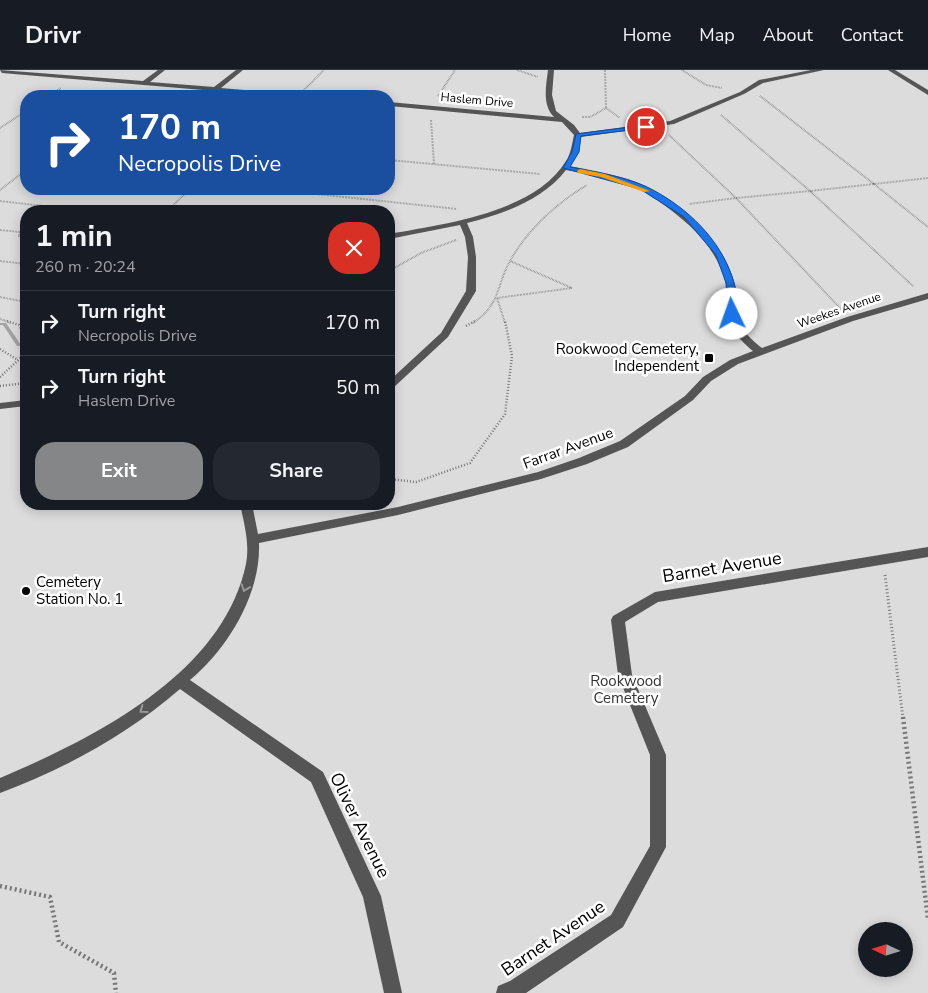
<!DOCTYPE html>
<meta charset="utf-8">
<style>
:root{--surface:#171b24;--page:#242831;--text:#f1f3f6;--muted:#9ea1a6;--line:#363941;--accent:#858687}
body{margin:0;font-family:"Nunito Sans",sans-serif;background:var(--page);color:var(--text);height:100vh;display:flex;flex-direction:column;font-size:19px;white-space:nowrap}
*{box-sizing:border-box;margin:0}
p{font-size:16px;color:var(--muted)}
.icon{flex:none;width:28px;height:28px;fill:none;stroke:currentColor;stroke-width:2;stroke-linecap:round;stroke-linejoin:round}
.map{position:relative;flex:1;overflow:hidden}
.details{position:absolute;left:20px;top:135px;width:375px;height:305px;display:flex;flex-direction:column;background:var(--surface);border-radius:20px;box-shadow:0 2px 12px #0003}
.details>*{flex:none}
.banner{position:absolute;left:20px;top:20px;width:375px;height:105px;border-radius:20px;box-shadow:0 2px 12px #0003;background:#1a4fa0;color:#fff;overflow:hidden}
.needle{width:32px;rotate:274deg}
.buttons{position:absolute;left:858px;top:852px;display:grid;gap:10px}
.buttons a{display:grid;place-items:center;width:55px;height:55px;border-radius:50%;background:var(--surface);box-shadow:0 2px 12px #0003;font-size:25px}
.pin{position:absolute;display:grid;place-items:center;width:42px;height:42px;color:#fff;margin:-21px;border:2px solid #fff;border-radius:50%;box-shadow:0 1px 5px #0007}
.me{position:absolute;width:55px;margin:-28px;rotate:357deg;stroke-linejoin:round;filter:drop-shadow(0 0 4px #0008)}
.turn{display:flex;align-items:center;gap:18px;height:105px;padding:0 15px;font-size:22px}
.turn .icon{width:65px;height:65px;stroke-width:2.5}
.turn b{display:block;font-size:35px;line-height:42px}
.round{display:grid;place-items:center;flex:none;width:52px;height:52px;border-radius:20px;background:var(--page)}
.headline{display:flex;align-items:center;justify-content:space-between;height:85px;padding:0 15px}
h1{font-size:30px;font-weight:700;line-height:38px}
.button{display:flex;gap:10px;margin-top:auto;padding:10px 15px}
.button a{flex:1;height:58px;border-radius:20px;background:var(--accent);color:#fff;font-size:20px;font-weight:700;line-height:58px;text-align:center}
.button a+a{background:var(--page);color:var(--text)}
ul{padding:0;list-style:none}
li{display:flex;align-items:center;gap:15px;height:65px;padding:0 15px;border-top:1px solid var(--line)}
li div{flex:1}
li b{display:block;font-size:19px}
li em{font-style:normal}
header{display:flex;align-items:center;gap:30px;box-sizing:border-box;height:70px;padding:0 25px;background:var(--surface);border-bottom:1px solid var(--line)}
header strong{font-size:24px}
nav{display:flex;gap:28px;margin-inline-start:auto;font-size:18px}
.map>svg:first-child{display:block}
</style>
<header>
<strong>Drivr</strong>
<nav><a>Home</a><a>Map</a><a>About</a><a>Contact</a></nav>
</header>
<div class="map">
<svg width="928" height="923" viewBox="0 0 928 923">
<rect width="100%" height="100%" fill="#fff"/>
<path fill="#dcdcdc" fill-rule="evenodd" d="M0 0H928V923H0ZM26 26H389V119H26ZM26 141H389V434H26ZM866 861H904V899H866Z"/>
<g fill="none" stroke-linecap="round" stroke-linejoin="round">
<path fill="#a3a3a3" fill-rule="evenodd" d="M0 253H6L21 275V276H17L3 255H0Z"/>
<path stroke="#777" stroke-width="2" stroke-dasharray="0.5 1" stroke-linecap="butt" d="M517 0 538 7
M605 0 606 38
M682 0 706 15 722 18
M303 21 324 0
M49 26 61 18
M438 26 455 0
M760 26 874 114 810 121 913 216
M721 45 810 121 736 128 841 239
M582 47H590L606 38 620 48
M431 50 434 94
M0 58 26 41
M669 65 736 128 689 134
M389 90 540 104
M928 108 874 114 928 157
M269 119 457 139
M0 120 26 100
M0 131 86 141
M167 141 190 119
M26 159 20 162 19 166 26 169
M0 160 20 162
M0 191 26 194
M389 201 421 183 456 170
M0 227 26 232
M0 249 11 253
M473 253C501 234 496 216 510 191 528 159 557 133 587 115
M505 253 497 228 572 218 510 191"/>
<path stroke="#777" stroke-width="2.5" stroke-dasharray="1 2" stroke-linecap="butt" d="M7 251 19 255 26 269
M466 256 475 251
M0 279 18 290
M0 307 26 283
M0 316 26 313
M389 409 416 412 470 393 505 344 512 286 505 251"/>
<path stroke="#777" stroke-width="3" stroke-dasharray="1 2.5" stroke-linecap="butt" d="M885 505 903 648"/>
<path stroke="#777" stroke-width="4.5" stroke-dasharray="2 3" stroke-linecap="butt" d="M903 647 928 849
M0 816 50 827 59 872 114 903 116 923"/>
<path fill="#555" fill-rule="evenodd" d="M0 0 143 11 158 0H165L150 12 214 17 236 0H243L221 18 294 24 297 26H274L2 3Z
M548 0H554L552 25 556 41 574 55 580 63 670 51 740 22 759 10 811 0H824L763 13 744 24 674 54 581 67 574 90 569 96C595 101 623 105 647 117 652 119 657 124 662 127 695 149 723 173 734 212 745 247 727 250 762 278L847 247 928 223V229L853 251 738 294 711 311 693 330 628 377 587 394 541 409 398 445 259 473C261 524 228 578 190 610L323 702 381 826 402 923H384L363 827 311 712 180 619C128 664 65 699 0 723V708C94 668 223 604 246 494 250 474 244 453 240 434H252L258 464 398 437 538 402 579 388 620 371 685 326 703 307 730 290 753 281C720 253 735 250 726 214 716 175 688 152 657 130 651 127 646 122 641 120 618 109 591 105 566 100 543 130 503 144 467 153L473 167 476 187V221L448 267 393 318 389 319V311L441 263 466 221 468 187 465 167 460 155 389 169V164C444 154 534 143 566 91 571 84 572 73 574 65L562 52 389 36V32L554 47C542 35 546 16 548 0Z
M888 0H895L928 20V25Z
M26 330V336L0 339V333Z
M928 477V487L658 532 625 552 632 605 666 685V777L623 857 526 923H496L498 916 510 911 611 845 650 776V685L618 605 611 550 613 546 655 522Z"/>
</g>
<defs><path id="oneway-chevron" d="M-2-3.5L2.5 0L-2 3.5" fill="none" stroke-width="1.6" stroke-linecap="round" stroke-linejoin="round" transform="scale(1.25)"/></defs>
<g stroke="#999">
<use href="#oneway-chevron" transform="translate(245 518) rotate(109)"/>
<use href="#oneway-chevron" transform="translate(143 640) rotate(144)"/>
</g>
<path fill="#1a73e8" stroke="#114b97" d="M646 55 649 57 648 58 581 66 579 82 570 97C595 102 622 106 645 116 681 133 715 163 730 201 735 213 740 233 736 246L728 244 726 213 716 185 684 147 640 119 563 98 572 82 576 64Z"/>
<path fill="#f59e0b" d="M580 99 605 104 650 121 644 122 601 107 578 103 577 101Z"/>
<g fill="#000" stroke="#fff" stroke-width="2">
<rect x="704" y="283" width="10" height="10" rx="2.5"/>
<circle cx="26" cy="521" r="5"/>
</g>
<g text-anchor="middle" stroke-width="5" stroke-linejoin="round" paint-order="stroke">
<g font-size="12" fill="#000" stroke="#fff">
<text transform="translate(477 30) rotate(5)" y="4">Haslem Drive</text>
<text transform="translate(839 240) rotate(-19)" y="4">Weekes Avenue</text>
</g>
<g font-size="15" fill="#000" stroke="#fff" text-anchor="end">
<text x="699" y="284">Rookwood Cemetery,<tspan x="699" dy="17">Independent</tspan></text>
<text x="36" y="517" text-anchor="start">Cemetery<tspan x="36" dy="17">Station No. 1</tspan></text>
</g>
<g font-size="15" fill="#000" stroke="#fff">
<text transform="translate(568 378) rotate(-20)" y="5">Farrar Avenue</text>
</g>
<g font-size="15" fill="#333" stroke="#fff">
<text x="626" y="616">Rookwood<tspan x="626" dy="17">Cemetery</tspan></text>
</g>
<g font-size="18" fill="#000" stroke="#fff">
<text transform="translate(722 497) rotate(-9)" y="6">Barnet Avenue</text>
<text transform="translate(360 755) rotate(64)" y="6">Oliver Avenue</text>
<text transform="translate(553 868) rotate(-34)" y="6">Barnet Avenue</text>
</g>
</g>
</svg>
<div class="buttons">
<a><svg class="needle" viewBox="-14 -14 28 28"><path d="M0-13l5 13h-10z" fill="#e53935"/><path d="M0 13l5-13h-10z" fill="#9ea1a6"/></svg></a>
</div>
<div class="pin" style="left:646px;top:57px;background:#d93025"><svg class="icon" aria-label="arrive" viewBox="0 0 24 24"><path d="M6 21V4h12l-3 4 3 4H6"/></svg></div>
<svg class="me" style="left:732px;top:244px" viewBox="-20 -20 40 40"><circle r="19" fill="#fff"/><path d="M0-13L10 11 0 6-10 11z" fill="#1a73e8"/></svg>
<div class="banner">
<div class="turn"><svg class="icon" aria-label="right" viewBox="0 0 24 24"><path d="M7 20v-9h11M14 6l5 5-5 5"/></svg><div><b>170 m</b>Necropolis Drive</div></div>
</div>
<section class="details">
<div class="headline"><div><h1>1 min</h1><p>260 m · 20:24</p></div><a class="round" style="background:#d93025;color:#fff"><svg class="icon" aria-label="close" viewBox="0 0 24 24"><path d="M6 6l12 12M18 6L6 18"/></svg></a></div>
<ul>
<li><svg class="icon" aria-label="right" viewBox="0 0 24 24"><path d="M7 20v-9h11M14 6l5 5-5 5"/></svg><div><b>Turn right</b><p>Necropolis Drive</p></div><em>170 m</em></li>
<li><svg class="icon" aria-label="right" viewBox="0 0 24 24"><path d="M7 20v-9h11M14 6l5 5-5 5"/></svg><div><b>Turn right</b><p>Haslem Drive</p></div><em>50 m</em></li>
</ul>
<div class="button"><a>Exit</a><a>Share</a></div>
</section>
</div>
